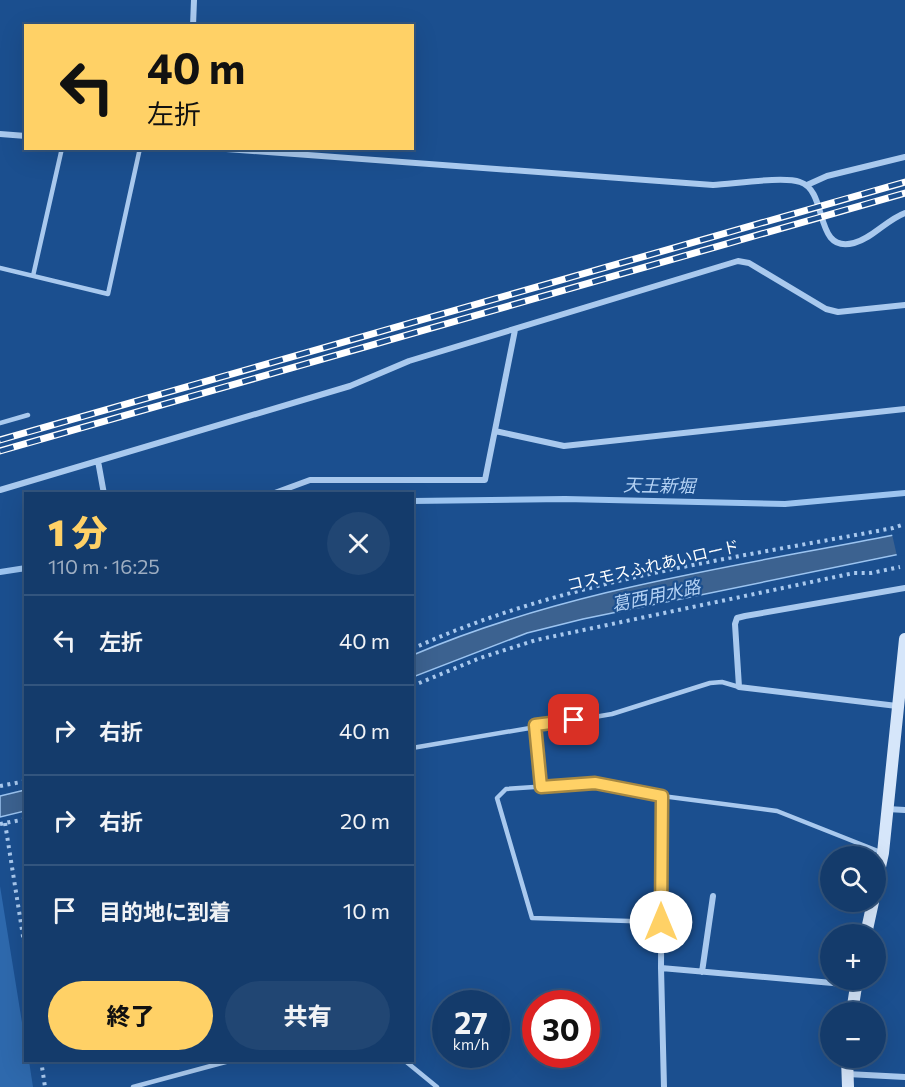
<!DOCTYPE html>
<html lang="ja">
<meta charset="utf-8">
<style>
:root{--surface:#143b6b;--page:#214673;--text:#f1f3f6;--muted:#9dadc1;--line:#33557e;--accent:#ffd166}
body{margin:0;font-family:Commissioner,"Noto Sans JP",sans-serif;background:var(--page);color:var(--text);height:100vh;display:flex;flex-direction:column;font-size:22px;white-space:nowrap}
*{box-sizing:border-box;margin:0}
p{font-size:20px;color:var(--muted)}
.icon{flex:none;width:33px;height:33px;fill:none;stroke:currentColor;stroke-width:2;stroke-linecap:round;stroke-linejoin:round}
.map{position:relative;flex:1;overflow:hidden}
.panel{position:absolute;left:24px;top:492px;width:390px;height:570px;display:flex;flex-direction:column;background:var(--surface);border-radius:0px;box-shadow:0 6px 24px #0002,0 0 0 2px var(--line)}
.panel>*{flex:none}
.banner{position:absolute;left:24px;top:24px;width:390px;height:126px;border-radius:0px;box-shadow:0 6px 24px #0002,0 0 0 2px var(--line);background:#ffd166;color:#111;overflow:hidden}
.controls{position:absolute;left:820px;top:846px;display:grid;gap:12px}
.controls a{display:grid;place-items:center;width:66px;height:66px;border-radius:50%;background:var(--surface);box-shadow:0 6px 24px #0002,0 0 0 2px var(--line);font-size:30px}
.speed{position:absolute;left:432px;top:990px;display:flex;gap:12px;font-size:30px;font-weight:700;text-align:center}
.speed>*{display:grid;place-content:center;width:78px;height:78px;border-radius:50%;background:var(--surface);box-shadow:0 6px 24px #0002,0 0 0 2px var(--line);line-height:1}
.speed small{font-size:15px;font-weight:400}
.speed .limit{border:9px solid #d22;background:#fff;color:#111}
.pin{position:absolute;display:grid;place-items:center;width:51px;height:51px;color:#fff;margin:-26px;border-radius:12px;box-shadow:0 3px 9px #0006}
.me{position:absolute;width:66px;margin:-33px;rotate:0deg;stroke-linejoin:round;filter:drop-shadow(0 0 4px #0008)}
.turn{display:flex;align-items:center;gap:21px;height:126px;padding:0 24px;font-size:27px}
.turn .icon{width:78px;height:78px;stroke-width:2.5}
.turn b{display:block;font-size:42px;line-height:51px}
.round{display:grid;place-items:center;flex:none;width:63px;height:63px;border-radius:32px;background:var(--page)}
.head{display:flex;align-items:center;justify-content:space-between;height:102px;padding:0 24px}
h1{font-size:36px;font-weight:800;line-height:45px;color:var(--accent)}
.primary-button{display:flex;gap:12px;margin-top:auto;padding:12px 24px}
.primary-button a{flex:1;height:69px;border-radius:36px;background:var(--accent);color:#111;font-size:24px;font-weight:800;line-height:69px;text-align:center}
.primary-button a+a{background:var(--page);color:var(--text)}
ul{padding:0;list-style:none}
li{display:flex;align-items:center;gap:18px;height:90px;padding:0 24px;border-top:2px solid var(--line)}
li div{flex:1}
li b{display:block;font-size:22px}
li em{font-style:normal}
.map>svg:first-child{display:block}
</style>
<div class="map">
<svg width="905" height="1087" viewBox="0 0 905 1087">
<rect width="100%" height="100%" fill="#1b4f8f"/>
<path fill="#2e69ad" d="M0 886 25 1041 26 1060 29 1061 33 1087H0Z"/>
<path fill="#3c6290" stroke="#9cc4f0" stroke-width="1.5" d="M894 535 905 553 583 619 527 633 413 677V655C565 590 732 567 894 535Z
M25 790V811L0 817V796Z"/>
<path fill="#1b4f8f" d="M905 532V555L897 556 892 534Z"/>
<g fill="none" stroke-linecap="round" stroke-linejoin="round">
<path stroke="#9cc4f0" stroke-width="6" d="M412 501 565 499 785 504 905 493
M0 572 26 568"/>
<path stroke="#a9c9ee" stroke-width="4" stroke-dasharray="3 4.5" stroke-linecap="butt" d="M412 649C562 580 732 559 893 528L905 524
M412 686 480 658 536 640 854 573H871L900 567
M0 786 26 781
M5 823 26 955
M0 824 26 819
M41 1060 45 1087"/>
<path stroke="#a9c9ee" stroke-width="4.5" d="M0 268 108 294 140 148
M33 276 62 148
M0 423 28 415
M412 748 612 714 710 683 722 682 739 687
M661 922 532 918 497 798 506 789 595 783 662 796 777 811 883 853
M404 1060 437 1087
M133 1087 233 1060"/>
<path stroke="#a9c9ee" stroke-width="6" d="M193 26 194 0
M0 134 26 136
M213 148 713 185C734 184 783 176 800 182 829 191 813 254 854 243 873 238 886 220 905 213
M807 185 827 176 905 157
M495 431 564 446 905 409
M98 461 104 494
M0 490 350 386 409 361 738 261 749 263 826 309 838 312 905 305
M272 494 310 480H485L515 330
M897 706 739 687 735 624 737 618 745 616 905 588
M535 725 541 787
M887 809 905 810
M661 968 662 796
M702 972 713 896
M847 1074 905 1077
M664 1087 661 968 855 985"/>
<path stroke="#d6e6fa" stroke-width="12" d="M876 885 883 853 905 639
M866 934 873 902
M852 1012 857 980
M847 1058 848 1087"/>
<defs>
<path id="rail" d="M0 440 905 182
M0 451 905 193"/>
</defs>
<use href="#rail" stroke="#fff" stroke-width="7"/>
<use href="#rail" stroke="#1b4f8f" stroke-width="4.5" stroke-dasharray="14" stroke-linecap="butt"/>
</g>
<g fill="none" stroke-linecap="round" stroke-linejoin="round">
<defs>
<path id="route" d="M574 720 535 725 541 787 595 783 662 796 661 922"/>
</defs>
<use href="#route" stroke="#a68842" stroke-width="15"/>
<use href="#route" stroke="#ffd166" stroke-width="10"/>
</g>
<g text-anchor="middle" stroke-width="4.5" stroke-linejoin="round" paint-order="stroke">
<g font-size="16" fill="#fff" stroke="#1b4f8f">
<text transform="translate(653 565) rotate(-13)" y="6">コスモスふれあいロード</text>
</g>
<g font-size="18" font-style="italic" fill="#b5d3f5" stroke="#1b4f8f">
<text transform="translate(659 486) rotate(1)" y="6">天王新堀</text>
<text transform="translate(656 596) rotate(-12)" y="6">葛西用水路</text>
</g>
</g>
</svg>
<div class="controls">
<a><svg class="icon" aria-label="search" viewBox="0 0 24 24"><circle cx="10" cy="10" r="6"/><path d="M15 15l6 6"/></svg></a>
<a>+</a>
<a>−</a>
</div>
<div class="speed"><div>27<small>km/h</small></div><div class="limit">30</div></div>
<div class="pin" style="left:574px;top:720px;background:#d93025"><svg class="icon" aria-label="arrive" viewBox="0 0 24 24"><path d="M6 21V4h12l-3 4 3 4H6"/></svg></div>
<svg class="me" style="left:661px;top:922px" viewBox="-20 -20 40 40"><circle r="19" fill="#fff"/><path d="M0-13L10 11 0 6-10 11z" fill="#ffd166"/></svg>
<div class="banner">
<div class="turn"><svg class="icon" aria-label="left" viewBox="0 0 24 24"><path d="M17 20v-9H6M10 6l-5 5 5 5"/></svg><div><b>40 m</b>左折</div></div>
</div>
<section class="panel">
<div class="head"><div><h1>1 分</h1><p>110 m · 16:25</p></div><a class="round"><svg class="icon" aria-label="close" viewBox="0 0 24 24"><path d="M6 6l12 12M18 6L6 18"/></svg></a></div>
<ul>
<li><svg class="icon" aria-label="left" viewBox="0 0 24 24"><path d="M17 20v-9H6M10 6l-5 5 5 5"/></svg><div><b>左折</b></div><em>40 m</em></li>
<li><svg class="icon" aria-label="right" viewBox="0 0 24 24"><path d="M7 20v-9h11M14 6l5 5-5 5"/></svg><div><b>右折</b></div><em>40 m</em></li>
<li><svg class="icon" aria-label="right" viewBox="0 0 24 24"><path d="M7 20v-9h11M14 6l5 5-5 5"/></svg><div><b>右折</b></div><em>20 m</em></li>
<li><svg class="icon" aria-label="arrive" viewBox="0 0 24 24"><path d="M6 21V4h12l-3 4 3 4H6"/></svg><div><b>目的地に到着</b></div><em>10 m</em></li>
</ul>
<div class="primary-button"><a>終了</a><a>共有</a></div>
</section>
</div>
